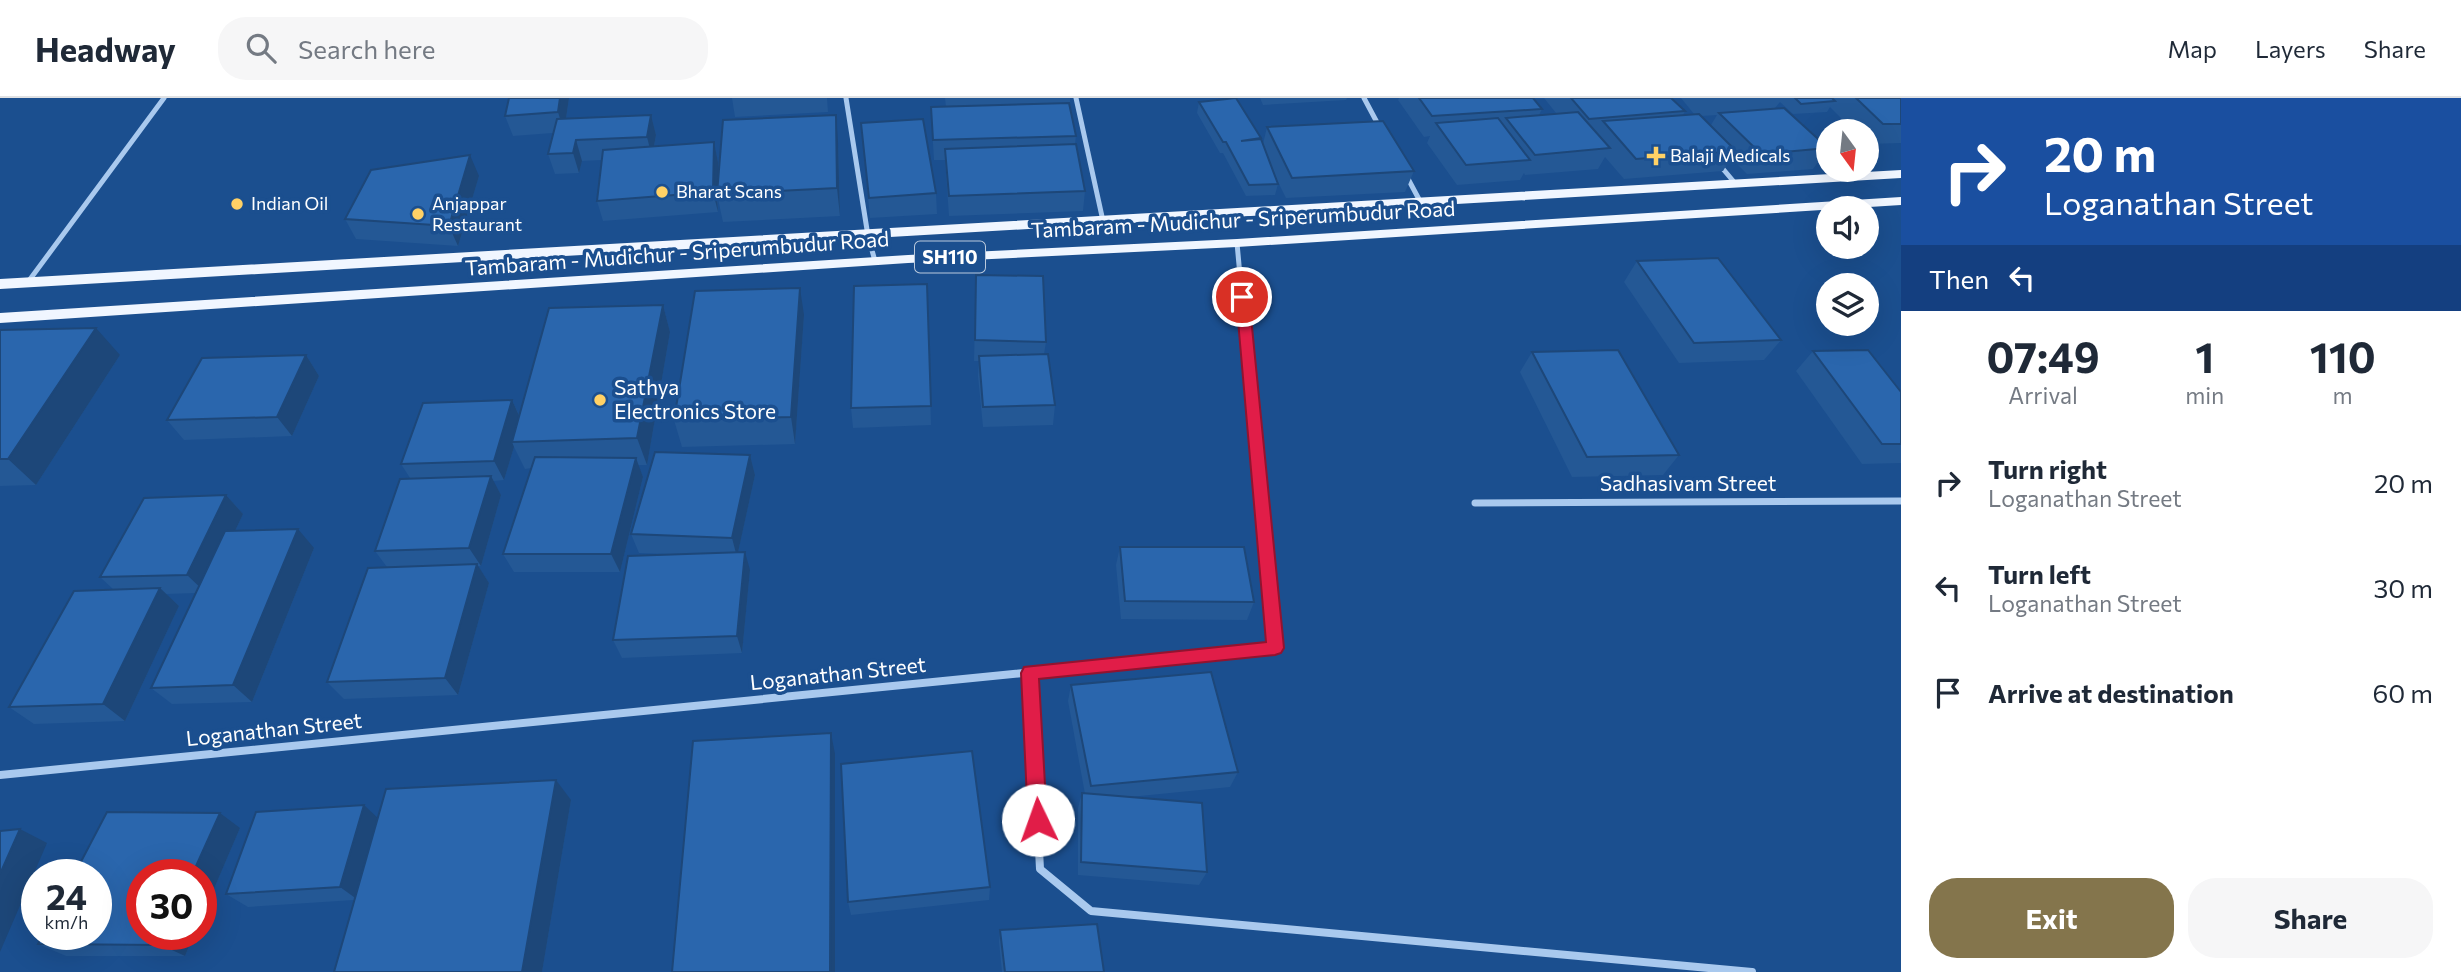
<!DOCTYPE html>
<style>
:root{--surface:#fff;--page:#f6f6f7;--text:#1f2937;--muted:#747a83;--line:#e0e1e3;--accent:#84754c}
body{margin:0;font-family:Commissioner,sans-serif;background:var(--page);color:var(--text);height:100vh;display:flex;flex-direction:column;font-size:26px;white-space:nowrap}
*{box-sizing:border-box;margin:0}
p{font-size:23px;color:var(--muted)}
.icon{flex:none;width:38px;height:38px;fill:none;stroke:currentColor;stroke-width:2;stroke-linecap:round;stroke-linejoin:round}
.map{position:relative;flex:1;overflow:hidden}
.panel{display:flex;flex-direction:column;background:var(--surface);width:560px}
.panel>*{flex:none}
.banner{background:#1a4fa0;color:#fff;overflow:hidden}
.needle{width:46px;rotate:165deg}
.buttons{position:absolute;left:1816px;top:21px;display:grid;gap:14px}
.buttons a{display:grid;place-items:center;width:63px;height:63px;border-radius:50%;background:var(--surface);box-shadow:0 7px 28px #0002;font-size:35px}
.speed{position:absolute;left:21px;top:761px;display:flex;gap:14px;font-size:35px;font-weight:700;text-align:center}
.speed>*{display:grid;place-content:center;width:91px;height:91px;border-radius:50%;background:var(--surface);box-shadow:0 7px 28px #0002;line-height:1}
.speed small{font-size:18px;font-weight:400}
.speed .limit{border:10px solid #d22;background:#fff;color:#111}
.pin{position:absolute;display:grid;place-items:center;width:60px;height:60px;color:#fff;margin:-30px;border:4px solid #fff;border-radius:50%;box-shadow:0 2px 7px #0007}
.me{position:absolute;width:77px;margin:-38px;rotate:357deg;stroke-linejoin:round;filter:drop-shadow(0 0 5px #0008)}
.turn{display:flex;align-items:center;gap:24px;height:147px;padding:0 28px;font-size:32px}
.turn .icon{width:91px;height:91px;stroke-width:2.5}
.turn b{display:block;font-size:49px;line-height:60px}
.then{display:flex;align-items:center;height:66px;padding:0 28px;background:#0003;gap:14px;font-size:26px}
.eta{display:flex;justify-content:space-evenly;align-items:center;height:119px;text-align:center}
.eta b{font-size:42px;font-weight:700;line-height:49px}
.button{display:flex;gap:14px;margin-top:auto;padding:14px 28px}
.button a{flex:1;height:80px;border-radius:28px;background:var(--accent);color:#fff;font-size:28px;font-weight:700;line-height:80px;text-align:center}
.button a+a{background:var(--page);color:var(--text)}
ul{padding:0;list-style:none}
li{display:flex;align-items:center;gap:21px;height:105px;padding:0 28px}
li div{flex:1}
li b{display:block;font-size:26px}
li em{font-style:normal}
header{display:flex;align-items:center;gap:42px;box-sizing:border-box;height:98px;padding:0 35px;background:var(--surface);border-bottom:2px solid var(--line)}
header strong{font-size:33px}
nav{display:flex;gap:38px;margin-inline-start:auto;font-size:24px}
.search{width:490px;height:63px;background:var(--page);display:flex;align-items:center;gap:18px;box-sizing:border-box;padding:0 24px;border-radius:28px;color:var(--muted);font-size:26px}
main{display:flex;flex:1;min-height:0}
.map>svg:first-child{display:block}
</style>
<header>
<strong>Headway</strong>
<div class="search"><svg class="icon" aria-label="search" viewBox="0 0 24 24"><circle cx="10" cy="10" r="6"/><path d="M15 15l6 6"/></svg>Search here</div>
<nav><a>Map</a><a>Layers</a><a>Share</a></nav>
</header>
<main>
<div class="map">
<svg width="1901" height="874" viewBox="0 0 1901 874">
<rect width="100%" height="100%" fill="#1b4f8f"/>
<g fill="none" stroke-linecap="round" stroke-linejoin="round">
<path stroke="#a9c9ee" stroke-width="5" d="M846 0 868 138 875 163
M1076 0 1103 123
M1364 0 1380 30
M1718 65 1734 84
M1406 77 1421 105
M1237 145 1245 232
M28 184 164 0"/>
<path stroke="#a9c9ee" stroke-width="7" d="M1245 230 1272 519
M1475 405 1901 403"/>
<path stroke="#a9c9ee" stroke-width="8" d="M1030 575 1040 771 1091 813 1752 874
M0 677 1275 550 1272 517"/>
<path fill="#f0f6ff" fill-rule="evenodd" d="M1901 72V80L0 191V181Z
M1901 99V107L1237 149 908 165 0 225V215L908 157 1237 141Z"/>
</g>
<path fill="#245895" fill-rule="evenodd" d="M509 0H569L566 21 651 17 656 37 654 49 714 44 718 64V83L838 44 840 118 723 124 718 101V114L603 123 597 103 602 62 582 63 579 75 555 76 548 56 553 35 513 38 505 18Z
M732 0H827L828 14 735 19Z
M945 0H1070V6L1076 38 1075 46 1085 93 1083 113 949 118 945 62H934L932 29 931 9H946Z
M1260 0H1347L1346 2 1263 7Z
M1399 0H1533L1542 11 1539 17 1563 15H1556L1544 0H1671L1685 13 1683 17 1694 16 1681 0H1901V45L1867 46V33H1854L1830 9 1827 14 1793 16 1780 4 1775 10 1828 50 1813 71 1747 76 1731 60 1723 73 1624 81 1605 59 1598 71 1525 77 1524 75 1520 82 1457 87 1427 45 1430 38 1424 39 1398 2ZM1717 17 1711 27 1701 18Z
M1199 4 1260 42 1263 46 1267 29 1414 73 1405 94 1286 100 1275 78 1278 86 1275 97 1246 98 1223 55H1220L1197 15Z
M861 25 936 95 937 116 870 120Z
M479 78 458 148 356 141 345 121Z
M1637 163 1781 242 1764 262 1679 265 1624 184Z
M976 177 1046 244 1044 256 1055 307 1053 327 983 329 978 278 979 263H974Z
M927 186 931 327 853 330 851 310Z
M663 207 670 234 647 367H638L643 379 620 474H514L503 456 531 370 525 371 514 349 504 382 493 383 501 397 481 468H478L489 485 458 597 344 601 327 584 387 469 375 453 410 380 401 366 512 302 519 317Z
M804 217 795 346 682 349 674 322Z
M0 232 120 257 36 387 0 388Z
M1813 253 1901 294V365L1862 366 1796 273Z
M1532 254 1679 357 1663 377 1572 379 1520 274Z
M306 257 319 278 292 338 184 342 167 322Z
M750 357 755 377 738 454 750 472 742 555 622 560 613 542 669 456 639 455 631 436Z
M226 397 243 416 235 433 314 450 252 604 172 606 151 590 196 495 166 496 179 508 125 623 34 626 9 609 114 492 100 479Z
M1120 449 1254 504 1247 522 1121 521 1116 467Z
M1071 587 1238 674 1230 689 1130 699 1207 774 1199 787 1078 777V710L1082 695 1085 696 1068 603Z
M571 702 542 874H334L354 802 248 809 226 796 377 720Z
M240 730 185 858H66L38 846Z
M990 789 989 802 851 817 848 804Z
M1000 832 1104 874H1002L999 844Z"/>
<path fill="#1d4779" d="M560 0H569L564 34 558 14Z
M651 17 656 37 652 59 647 39Z
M836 17 838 44 840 118 837 90Z
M576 42 582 63 579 75 573 55Z
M714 44 718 64V96H717L718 114 713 94Z
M470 57 479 78 458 148 449 128Z
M800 190 804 217 795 346 791 319Z
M663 207 670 234 647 367 637 340Z
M96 230 120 257 36 387 8 361Z
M306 257 319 278 292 338 277 319Z
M512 302 521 322 512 344 514 349 504 382 494 363Z
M750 357 755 377 737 459 732 440Z
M636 360 643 379 620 474 611 456Z
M491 378 501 397 481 468 469 450Z
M226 397 243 416 206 495 187 477Z
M298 431 314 450 252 604 233 587Z
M745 454 750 472 742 555 737 538Z
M477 466 489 485 458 597 445 580Z
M160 490 179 508 125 623 103 606Z
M831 635 835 656V874H830Z
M556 682 571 702 542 874H522Z
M364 707 380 722 358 802 340 789Z
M220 715 240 730 201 821V777H192Z
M20 731 47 745 0 854V776Z
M166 836H194L185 858 161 847Z"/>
<path fill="#2a66ad" stroke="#1d4779" stroke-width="2" d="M509 0H560L558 14 505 18Z
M1236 0 1261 40 1241 43 1261 41 1278 86 1249 87 1226 44H1223L1199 4Z
M1419 0H1533L1542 11 1432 18Z
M1571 0H1671L1685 13 1589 21Z
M1795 0H1832L1835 3 1801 6Z
M1856 0H1901V26H1883Z
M1069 5 1076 38 933 42 931 9Z
M1784 10 1828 50 1761 56 1719 15Z
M1578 14 1610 50 1535 57 1506 20Z
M1699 16 1736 53 1636 61 1603 23Z
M651 17 647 39 576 42 573 55 548 56 557 21Z
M836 17 837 90 717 96 723 22Z
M1498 20 1530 62 1466 67 1436 25Z
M923 21 936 95 869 100 861 25Z
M1383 23 1414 73 1292 80 1267 29Z
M714 44 713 94 597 103 603 52Z
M1076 46 1085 93 949 98 945 51Z
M470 57 449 128 345 121 371 72Z
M1718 160 1781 242 1694 245 1637 163Z
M976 177 1043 178 1046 244 975 242Z
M927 186 931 308 851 310 854 188Z
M800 190 791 319 674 322 695 193Z
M663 207 637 340 512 344 549 210Z
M96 230 8 361H0V232Z
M1618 252 1679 357 1587 359 1532 254Z
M1868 252 1901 294V346H1882L1813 253Z
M1048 256 1055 307 983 309 979 258Z
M306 257 277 319 167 322 202 260Z
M512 302 494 363 401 366 423 305Z
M655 354 750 357 732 440 631 436Z
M535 359 636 360 611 456H503Z
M491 378 469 450 375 453 400 381Z
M226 397 187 477 100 479 144 400Z
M298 431 233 587 151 590 225 433Z
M1120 449H1244L1254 504 1125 503Z
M745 454 737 538 613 542 628 458Z
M477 466 445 580 327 584 368 470Z
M160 490 103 606 9 609 74 493Z
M1211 574 1238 674 1091 688 1071 587Z
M831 635 830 874H672L693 643Z
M972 653 990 789 848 804 841 666Z
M556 682 522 874H334L386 691Z
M1082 695 1202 705 1207 774 1081 764Z
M364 707 340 789 226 796 256 714Z
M107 714 220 715 192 777H142V836H166L161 847 38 846 43 836H96V777H74Z
M20 731 0 776V733Z
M1097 826 1104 874H1005L1000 832Z"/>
<path fill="#e11d48" stroke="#92132f" stroke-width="2" d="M1242 194 1249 199 1284 550 1281 555 1275 557 1039 581 1047 722 1045 728 1038 731 1031 728 1028 722 1021 575 1024 569 1266 544 1236 199Z"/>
<g fill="#ffd166" stroke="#1b4f8f" stroke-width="2.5">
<path d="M1652.5 47.5h7v7h7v7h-7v7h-7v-7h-7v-7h7z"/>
<circle cx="662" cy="94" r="7"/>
<circle cx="237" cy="106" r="7"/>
<circle cx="418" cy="116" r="7"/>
<circle cx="600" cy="302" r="7"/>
</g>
<g text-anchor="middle" stroke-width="7" stroke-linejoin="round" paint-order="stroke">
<g font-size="18" fill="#fff" stroke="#1b4f8f" text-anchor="start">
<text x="1670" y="64">Balaji Medicals</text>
<text x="676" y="100">Bharat Scans</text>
<text x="251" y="112">Indian Oil</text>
<text x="432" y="112">Anjappar<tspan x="432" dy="21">Restaurant</tspan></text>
</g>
<rect fill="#1b4f8f" stroke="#bbcadd" stroke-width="2" x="915" y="143.5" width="70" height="31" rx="5"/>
<g font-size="19" font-weight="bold" fill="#fff">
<text x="950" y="166">SH110</text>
</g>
<g font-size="21" fill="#fff" stroke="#1b4f8f">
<text transform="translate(1243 122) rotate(-3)" y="7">Tambaram - Mudichur - Sriperumbudur Road</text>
<text transform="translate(677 156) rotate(-4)" y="7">Tambaram - Mudichur - Sriperumbudur Road</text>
<text x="1688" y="393">Sadhasivam Street</text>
<text transform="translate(838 576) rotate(-6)" y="7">Loganathan Street</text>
<text transform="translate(274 632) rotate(-6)" y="7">Loganathan Street</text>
</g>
<g font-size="21" fill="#fff" stroke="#1b4f8f" text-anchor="start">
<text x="614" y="297">Sathya<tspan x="614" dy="24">Electronics Store</tspan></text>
</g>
</g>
</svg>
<div class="buttons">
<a><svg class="needle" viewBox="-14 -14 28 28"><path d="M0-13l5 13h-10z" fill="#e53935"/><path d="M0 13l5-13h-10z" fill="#747a83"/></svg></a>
<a><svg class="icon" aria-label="sound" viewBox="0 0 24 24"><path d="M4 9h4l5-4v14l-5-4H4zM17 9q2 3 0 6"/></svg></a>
<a><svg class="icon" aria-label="layers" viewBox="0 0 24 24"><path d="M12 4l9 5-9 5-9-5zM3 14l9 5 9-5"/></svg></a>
</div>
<div class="speed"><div>24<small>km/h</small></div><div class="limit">30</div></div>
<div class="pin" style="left:1242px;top:199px;background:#d93025"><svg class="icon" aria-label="arrive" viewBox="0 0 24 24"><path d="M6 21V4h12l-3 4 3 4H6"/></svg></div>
<svg class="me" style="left:1038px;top:722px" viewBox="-20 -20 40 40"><circle r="19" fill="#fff"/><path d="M0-13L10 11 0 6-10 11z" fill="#e11d48"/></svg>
</div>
<section class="panel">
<div class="banner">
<div class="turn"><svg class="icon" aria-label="right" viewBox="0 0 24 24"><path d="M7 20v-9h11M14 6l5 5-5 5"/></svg><div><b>20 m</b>Loganathan Street</div></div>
<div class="then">Then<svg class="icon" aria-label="left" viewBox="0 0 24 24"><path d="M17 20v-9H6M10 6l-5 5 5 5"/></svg></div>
</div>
<div class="eta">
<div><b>07:49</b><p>Arrival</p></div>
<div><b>1</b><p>min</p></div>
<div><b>110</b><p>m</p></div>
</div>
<ul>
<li><svg class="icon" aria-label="right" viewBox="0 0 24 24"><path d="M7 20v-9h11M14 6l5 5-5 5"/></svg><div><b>Turn right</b><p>Loganathan Street</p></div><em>20 m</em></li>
<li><svg class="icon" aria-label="left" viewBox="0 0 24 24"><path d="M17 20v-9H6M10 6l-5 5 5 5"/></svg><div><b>Turn left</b><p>Loganathan Street</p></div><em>30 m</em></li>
<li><svg class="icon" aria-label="arrive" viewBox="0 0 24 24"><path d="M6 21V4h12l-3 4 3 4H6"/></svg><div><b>Arrive at destination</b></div><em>60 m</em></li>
</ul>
<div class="button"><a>Exit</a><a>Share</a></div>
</section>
</main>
